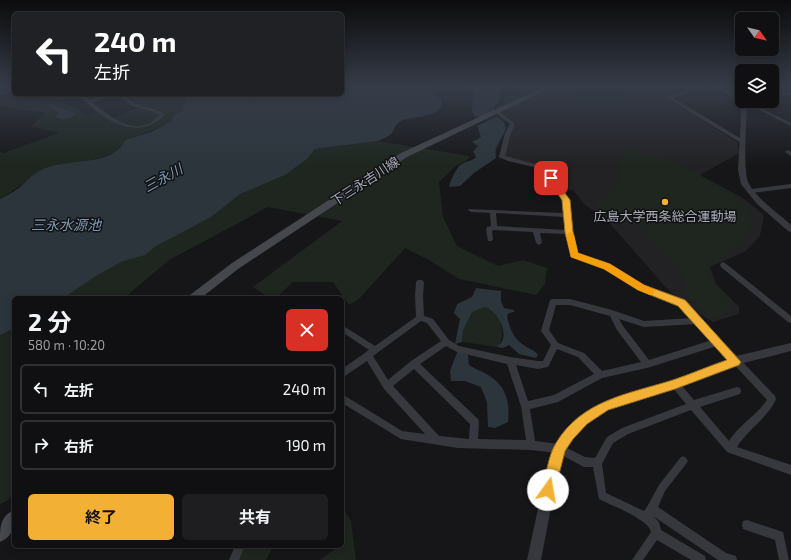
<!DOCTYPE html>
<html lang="ja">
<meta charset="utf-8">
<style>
:root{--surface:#101012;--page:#1e1e20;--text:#f1f3f6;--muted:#9c9d9f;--line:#303032;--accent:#f2b134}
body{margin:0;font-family:"Exo 2","Noto Sans JP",sans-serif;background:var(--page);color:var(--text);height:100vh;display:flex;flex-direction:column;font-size:15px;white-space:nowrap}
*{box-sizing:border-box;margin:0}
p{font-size:13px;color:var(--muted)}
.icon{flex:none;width:22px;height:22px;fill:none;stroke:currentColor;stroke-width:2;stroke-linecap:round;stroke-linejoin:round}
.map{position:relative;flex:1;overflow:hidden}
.sheet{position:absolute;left:12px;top:296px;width:332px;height:252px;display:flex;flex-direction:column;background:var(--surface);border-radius:6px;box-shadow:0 2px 10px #0003,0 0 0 1px var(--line)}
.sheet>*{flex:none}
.guide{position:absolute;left:12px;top:12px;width:332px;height:84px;border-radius:6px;box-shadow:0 2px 10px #0003,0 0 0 1px var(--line);background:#202124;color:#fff;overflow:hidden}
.needle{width:26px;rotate:124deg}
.buttons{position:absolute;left:735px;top:12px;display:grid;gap:8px}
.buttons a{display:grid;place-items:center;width:44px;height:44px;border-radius:6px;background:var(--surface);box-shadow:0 2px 10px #0003,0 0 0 1px var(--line);font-size:20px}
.pin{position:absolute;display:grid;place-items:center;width:34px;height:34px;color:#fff;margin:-17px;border-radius:8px;box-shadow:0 2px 6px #0006}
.me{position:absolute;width:44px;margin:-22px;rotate:13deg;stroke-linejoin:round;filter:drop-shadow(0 0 3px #0008)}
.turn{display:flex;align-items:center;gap:14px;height:84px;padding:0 16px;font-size:18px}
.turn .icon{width:52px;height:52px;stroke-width:2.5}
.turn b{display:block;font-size:28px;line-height:34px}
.round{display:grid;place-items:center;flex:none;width:42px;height:42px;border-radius:6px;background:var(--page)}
.head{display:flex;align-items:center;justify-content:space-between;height:68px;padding:0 16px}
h1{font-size:24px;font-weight:700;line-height:30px}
.primary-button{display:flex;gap:8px;margin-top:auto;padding:8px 16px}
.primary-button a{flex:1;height:46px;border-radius:6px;background:var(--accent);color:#111;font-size:16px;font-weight:700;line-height:46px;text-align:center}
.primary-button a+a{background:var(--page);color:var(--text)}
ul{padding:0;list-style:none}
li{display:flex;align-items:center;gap:12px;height:50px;margin:0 8px 6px;padding:0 8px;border:2px solid var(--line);border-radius:6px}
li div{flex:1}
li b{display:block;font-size:15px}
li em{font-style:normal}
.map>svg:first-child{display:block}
</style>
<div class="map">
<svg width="791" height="560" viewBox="0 0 791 560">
<rect width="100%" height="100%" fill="#161618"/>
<path fill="#222225" d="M553 87H697L668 99 737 142 739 153 700 175 743 198 764 215 760 236 746 251 710 267 716 284 739 307V314L713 322 682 303 662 283 606 219 585 205 574 191 558 187 541 166 510 159 504 156 510 133 515 124 500 111Z"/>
<path fill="#1e261f" d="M507 87H542L495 110 496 107 503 102Z
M573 87H599L592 102 568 97Z
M602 87H629L622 104H620L596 99Z
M123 94H154L161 97 169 94H189L184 104V110L174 115 173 121 154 130 125 140C114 166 66 159 44 169 39 170 35 175 31 178 21 185 11 193 0 198V152L4 153 59 133 31 126 45 113 1 106 0 102 3 101C30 101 65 96 86 115L101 111 112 118 138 108Z
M378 141 470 156 467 160 456 166 439 182 443 217 457 246 498 266 523 260 547 268 545 284 536 295 459 279 429 260 405 248 359 299 349 305 333 282H293L276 298H270L253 287 342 221 268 207 169 260 124 298H57L135 249 240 194 294 169 315 149Z
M625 148 672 161 692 170 746 205 753 216 751 229 741 244 704 270 730 303 733 310 724 316H709L685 295 684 276 631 217 622 213 624 220 620 224C607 219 596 214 592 200H604L613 189 620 178 618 166Z
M485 307C501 313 507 334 498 347L462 342 463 331 472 312Z
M14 325V492L8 500 0 504V334Z
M342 507 351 521 356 560H320L339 546H342Z
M243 546H273L266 560H239Z"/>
<path fill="#2c353c" d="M342 87H434L432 89 433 94 441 99 442 106C433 119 414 115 401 121 395 124 395 128 392 133 388 137 383 139 378 141L315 149 308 158 287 174 240 194 211 217 156 246 145 255 123 261 99 274 63 298H14V328L0 335V199C6 196 13 192 19 188 27 181 33 173 43 169 66 158 114 167 125 140L151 132 172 121 174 115 184 110 183 106 189 94H342Z
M469 87H499L500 102 495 105 494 111 479 118 474 116 472 110 473 90Z
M51 105C60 107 68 110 76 114 69 119 63 121 55 117L58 113 54 109 49 106Z
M496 117C515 125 500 137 496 149 495 152 496 154 496 158L474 173 460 186 450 187 449 186C451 180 455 171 459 166 464 161 472 162 476 157L473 151 478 146 472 142 481 137 477 126Z
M476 288 501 291V301L504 308 514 310V312L509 313 507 316C509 327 514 340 525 346 529 349 535 350 538 355L536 358 519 354 509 345 503 348 497 347C499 345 502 342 503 339 506 327 496 311 485 307L472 312 463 331 462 342 455 344 460 319 454 313 457 304 472 297Z
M458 350 468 355 469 365C476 370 485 372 491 377 507 388 510 403 508 422L495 428 488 427 487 402 481 387 465 381H451L450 371Z"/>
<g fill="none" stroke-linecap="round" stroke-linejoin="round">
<path fill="#37383d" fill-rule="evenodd" d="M695 87H702L673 98 745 141V143H741L667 98Z
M714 87H720L742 98V101H747L791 123V126Z
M14 89V91L0 94V92Z
M772 90 782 94 791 93V95L781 96 772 93Z
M78 94H83L90 100 106 94H112L92 102C108 115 129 133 150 123 153 121 157 117 160 115L152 111 132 106 118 94C126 94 130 102 138 105 147 109 158 107 165 115 136 144 100 118 78 94Z
M494 110H498L515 124 511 133 505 156 542 166 546 173 553 177 569 200 572 233 577 253 609 264 644 285 685 301 775 396 776 399C768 418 748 429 737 447L791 465V475L727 452 691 410 628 434 613 443 602 464 606 493 644 511 648 505 659 485 680 458 683 456 686 458 688 461 686 464 665 491 658 507 726 553 736 556 737 560H718L653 516 659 522 661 530 705 556 706 560H691L657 540 643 560H632L651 532C649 519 610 505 599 499L593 467H584L558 453 531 450 458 448 401 439 342 403V394L402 431 425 434 384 389 367 361 342 378V369L369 350 342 332V325L375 346 416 317 415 296 416 282 418 280H422L424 282 423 296 424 316 433 319 449 340 459 346 510 357 538 361H543L551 345 541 331C544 321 547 310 550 300L553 299H570L612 310 644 321 692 318 679 305 638 289 605 268 572 257 566 234 540 233 542 243 539 245 536 243 533 232 494 230 492 231 493 239 492 241H488L486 229 487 227 491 226 490 213 471 212 468 210 469 209 564 213 563 200 549 179 542 175 538 168 508 161 499 157 505 133 510 124 494 112ZM496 213 564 217 566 230 497 226ZM556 305H570L610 316 617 330 641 362 602 371 584 353 558 343 549 330ZM619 319 644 327 697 324 712 340 649 360 623 326ZM421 321 427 323 441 341 411 361 388 380 373 356ZM446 346 457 352 507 364 521 406 526 440 478 439 479 422 478 419 420 364ZM717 346 767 400C757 415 739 425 729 441L700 407 740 394 741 391 740 388 737 387 694 400 678 381 675 380 672 381 671 384 672 387 686 404 622 428 607 437 595 458 585 457 559 444 535 441 530 409 558 402 602 378 647 368ZM557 349 578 357 594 374 554 395 528 401 516 365 538 369 548 367ZM414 369 470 424 469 439 439 436 393 386Z
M788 150 791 152V156L785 152Z
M791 184V188L751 193 748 191 751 189Z
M723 262 725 263 791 316V323L788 322 721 267 720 265 721 263Z
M747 520 783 532 789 560H779L775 540 743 529 742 525 743 521Z
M235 546H245L239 560H229Z"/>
<path fill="#37383d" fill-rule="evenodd" d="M742 100V101H747C747 118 742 172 749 184 757 199 778 213 791 225V232L788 231 757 204 741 184 738 170Z
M791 343V351L736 365 675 389 608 410 587 424 572 439 564 452 557 476 541 560H527L545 476 553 449 564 431 579 416 605 401 675 379 736 356Z"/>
<path fill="#45474d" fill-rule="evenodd" d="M544 87H553L407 157 238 269 201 298H189L190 295 232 263 401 153Z
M14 510C14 524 15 536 0 542 0 528 0 516 14 510Z"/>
</g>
<linearGradient id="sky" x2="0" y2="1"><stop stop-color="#0c0c0d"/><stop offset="0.52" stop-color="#363c48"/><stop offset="1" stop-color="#363c48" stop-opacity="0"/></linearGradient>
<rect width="791" height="166" fill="url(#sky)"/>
<path fill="#f2b134" stroke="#9d7322" d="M551 176 553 177 570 200 573 232 578 253 610 264 644 285 685 300 741 362 739 365 675 389 608 410 587 424 573 439 565 451 555 490 553 495 548 497 544 495 542 490C546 476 548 456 556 443 582 400 628 394 673 380 691 374 709 366 727 360L678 306 638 290 604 269 571 257 565 232 562 200 547 178Z"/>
<path fill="#f59e0b" d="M570 232 574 235 578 253 610 264 644 285 653 289 655 291 653 294 650 295 638 290 604 269 571 257 566 235Z"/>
<circle fill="#f2b134" stroke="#111113" stroke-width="1.5" cx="665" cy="202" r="4"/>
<g text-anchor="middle" stroke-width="3" stroke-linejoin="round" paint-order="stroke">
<g font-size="13" fill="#a8adb8" stroke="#111113">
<text transform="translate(365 181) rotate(-33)" y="5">下三永吉川線</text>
</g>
<g font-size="13" fill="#a8adb8" stroke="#111113">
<text x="665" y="221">広島大学西条総合運動場</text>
</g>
<g font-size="14" font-style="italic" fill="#7f9bb3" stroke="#111113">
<text transform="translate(163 178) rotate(-29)" y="5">三永川</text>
<text x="66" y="230">三永水源池</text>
</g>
</g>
</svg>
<div class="buttons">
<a><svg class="needle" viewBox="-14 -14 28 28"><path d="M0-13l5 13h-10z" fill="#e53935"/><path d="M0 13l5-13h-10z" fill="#9c9d9f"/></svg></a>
<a><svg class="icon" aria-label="layers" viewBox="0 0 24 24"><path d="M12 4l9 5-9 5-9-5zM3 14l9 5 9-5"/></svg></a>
</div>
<div class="pin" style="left:551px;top:178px;background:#d93025"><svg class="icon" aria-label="arrive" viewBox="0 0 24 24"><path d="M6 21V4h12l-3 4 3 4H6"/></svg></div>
<svg class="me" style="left:548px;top:490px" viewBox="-20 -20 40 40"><circle r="19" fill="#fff"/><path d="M0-13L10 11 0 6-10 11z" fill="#f2b134"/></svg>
<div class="guide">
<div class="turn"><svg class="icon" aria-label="left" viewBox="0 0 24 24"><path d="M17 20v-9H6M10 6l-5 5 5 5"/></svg><div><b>240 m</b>左折</div></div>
</div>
<section class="sheet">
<div class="head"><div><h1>2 分</h1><p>580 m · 10:20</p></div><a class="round" style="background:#d93025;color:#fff"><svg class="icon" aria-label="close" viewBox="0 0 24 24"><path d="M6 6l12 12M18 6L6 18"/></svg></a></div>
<ul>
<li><svg class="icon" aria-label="left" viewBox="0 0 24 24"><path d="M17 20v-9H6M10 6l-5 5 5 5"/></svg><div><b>左折</b></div><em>240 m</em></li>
<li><svg class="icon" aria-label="right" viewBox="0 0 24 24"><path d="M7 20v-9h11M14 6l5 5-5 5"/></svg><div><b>右折</b></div><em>190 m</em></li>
</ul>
<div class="primary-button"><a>終了</a><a>共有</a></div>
</section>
</div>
